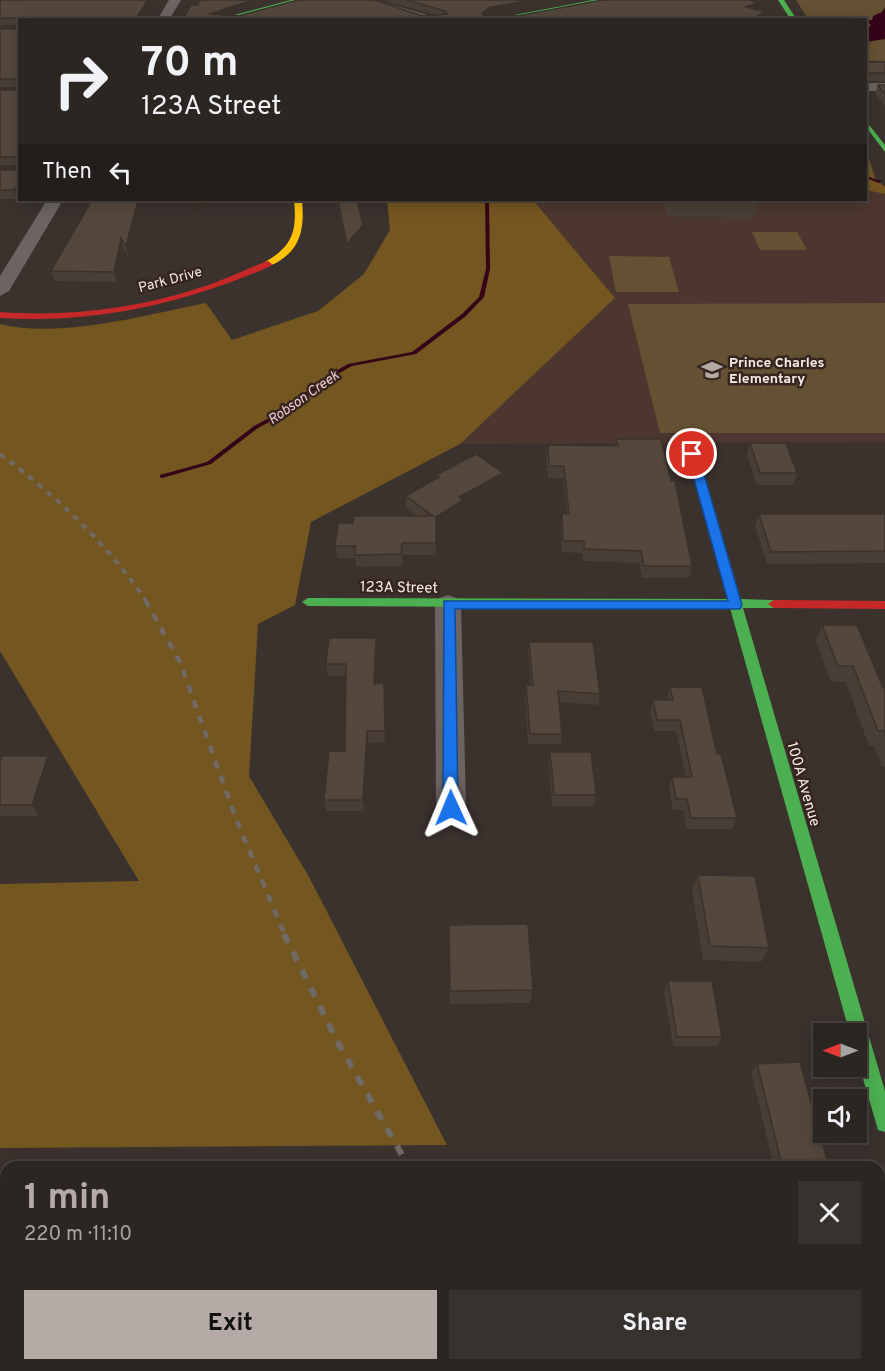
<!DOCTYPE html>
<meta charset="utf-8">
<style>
:root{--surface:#2c2622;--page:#38322f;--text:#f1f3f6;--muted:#a6a5a5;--line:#484340;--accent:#b5aaa6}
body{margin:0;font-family:Overpass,sans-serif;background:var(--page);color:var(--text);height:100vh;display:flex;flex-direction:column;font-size:22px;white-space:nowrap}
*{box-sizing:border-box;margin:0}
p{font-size:20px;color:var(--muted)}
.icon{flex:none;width:33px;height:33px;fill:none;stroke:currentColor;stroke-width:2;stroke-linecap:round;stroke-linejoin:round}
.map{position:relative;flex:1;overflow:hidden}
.panel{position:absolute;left:0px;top:1161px;width:885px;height:210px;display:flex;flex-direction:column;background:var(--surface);border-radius:18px 18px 0 0;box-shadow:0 3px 15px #0003,0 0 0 2px var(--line)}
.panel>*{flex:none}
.guide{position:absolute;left:18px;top:18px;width:849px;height:183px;border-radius:0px;box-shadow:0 3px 15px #0003,0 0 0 2px var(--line);background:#2c2622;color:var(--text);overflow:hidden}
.needle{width:39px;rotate:270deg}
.buttons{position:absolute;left:813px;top:1023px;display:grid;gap:12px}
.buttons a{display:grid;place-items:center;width:54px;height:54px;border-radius:0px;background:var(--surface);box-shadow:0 3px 15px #0003,0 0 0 2px var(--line);font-size:30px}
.pin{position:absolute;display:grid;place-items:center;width:51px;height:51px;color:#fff;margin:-26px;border:3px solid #fff;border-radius:50%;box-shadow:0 2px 6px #0007}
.me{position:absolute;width:66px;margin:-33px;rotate:359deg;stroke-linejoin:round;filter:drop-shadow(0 0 4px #0008)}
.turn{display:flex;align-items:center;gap:21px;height:126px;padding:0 24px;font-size:27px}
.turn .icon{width:78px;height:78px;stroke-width:2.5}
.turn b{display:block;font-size:42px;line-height:51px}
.then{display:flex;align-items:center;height:57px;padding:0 24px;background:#0003;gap:12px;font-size:22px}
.round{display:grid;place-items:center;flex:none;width:63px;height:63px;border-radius:0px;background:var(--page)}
.overview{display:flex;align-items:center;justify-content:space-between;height:102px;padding:0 24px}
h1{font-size:36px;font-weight:700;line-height:45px;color:var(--accent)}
.button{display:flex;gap:12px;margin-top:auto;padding:12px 24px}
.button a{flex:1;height:69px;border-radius:0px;background:var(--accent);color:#111;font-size:24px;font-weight:700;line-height:69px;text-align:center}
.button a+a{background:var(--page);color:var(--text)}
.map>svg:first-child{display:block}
</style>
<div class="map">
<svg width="885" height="1371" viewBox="0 0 885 1371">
<rect width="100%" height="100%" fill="#3b322e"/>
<path fill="#4c362f" d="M866 190 885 194V442L460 444 615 298 533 200H866Z"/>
<path fill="#645133" d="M796 0H885V61H866V20L808 19Z
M752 232H797L807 250H760Z
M609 256 669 257 679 292H616Z
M885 303V433H660L628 304Z"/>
<path fill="#745620" d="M866 149 875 178 885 187V194L866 190Z
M387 200H533L615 298 460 444 311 522 295 605 258 624 249 776 308 875 447 1145 0 1148V884L139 881 0 651V324C59 339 146 315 206 303L232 340 318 311 364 274 390 230Z"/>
<path fill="#350418" d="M885 7V39L866 42V30L871 25 866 20H872L873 16 882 12Z"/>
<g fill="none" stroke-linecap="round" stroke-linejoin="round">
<path fill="#350418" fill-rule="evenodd" d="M866 176 881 181V182L879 183 866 178Z
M485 200H489L490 269 484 297 466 316 416 354 352 366 329 379 286 413 258 428 211 464 162 478 160 477V475L207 462 254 426 282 411 325 377 348 364 412 352 462 314 479 297 486 269Z"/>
<path fill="#6c6461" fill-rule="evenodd" d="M169 0H181L169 20H157Z
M356 0H375L445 20H424Z
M866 83H885V91H866Z
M47 200H63L9 291 0 296V276Z
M448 595 457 598 461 604 466 808 462 817 451 821 440 817 436 808 435 604 439 598Z
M162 1365H204L203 1371H161Z"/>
<path fill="#4caf50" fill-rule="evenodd" d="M291 0H301L228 20H216Z
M593 0H605L503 20H488Z
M778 0H784L797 20H791Z
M866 121 885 145V152L866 127Z
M692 451 697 454 740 599 774 600 780 604 774 608H743L885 1091V1132L878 1130 876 1123 856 1055V1034H850L730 608 308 606 302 602 308 598 728 599 687 454Z"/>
<path fill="#ffc107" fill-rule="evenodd" d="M294 200H302C304 223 303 245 282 259 277 263 271 266 265 266V262C293 246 297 231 294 200Z"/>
<path fill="#c62828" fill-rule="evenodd" d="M268 261 272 264 271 266C184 304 95 324 0 318V312C69 317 134 309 199 288 223 281 245 269 268 261Z
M774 600 885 601V609L774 608 768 604Z"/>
<path stroke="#706966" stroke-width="4" stroke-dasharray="6 6" stroke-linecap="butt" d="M0 454C56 496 107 543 146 601"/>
<path stroke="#706966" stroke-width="4.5" stroke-dasharray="8 8" stroke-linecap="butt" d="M145 600 180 662 236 819 285 935"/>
<path stroke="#706966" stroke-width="6" stroke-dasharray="10 10" stroke-linecap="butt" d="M284 934 337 1041 409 1167
M532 1365 535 1371"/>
</g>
<path fill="#483e35" d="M0 0H154L142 20H20V195L17 199H0V170H19V165H0V90H19V87H0V29H19V25H0Z
M383 0H566L491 14 488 16 755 9 764 19 183 20 227 15 423 16 435 15Z
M866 62H885V81H866Z
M878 85H885V107L875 93Z
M92 200H143L128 256 123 248 117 282 54 281 51 271Z
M337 200H361V204H358L363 236 348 255Z
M662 200H759L754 219 667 217Z
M616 439 692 566 689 578H642L639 563 583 561 582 553 562 552 561 525 562 513H567L563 478H548L546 457 548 445 615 446Z
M750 443 797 473 793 485H757L747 455Z
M503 473V485L463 507V512L436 529V555H402V566L356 567 355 558H337L335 546 353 523 416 516 406 508V496L436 478V475Z
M759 514H885V563L767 564 755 526Z
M822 625 883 688H885V767H882L874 746H869L846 682H831L816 641Z
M529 642 600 694 598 705 559 702 562 734 561 744H528L525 696 526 685H531L528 653Z
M377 650 375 684 384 695 385 742 368 743 364 811H326L324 800 345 751 346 676H328L326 664Z
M670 687 717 754 737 818 732 829H687L683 810H673L669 788 672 777H686L676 731H654L650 711 653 700H667Z
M550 752 596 795 593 806H552L549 763Z
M0 761 54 767 39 816H0Z
M698 875 769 948 761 962 703 960 692 890Z
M449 925 533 990 530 1003 450 1004Z
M668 981 722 1037 717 1046H673L664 991Z
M757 1064 828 1163 824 1167H774L751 1072Z
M0 1187H6V1296H0Z"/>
<path fill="#3b322b" d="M148 0H154L142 20H135Z
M253 0H274L212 20 209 14Z
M531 0H566L491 14 482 20V13L491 7Z
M757 3 755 9 746 7Z
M765 12 764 19 762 20H749Z
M20 183V195L17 199 14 190Z
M138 200H143L128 256 126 246Z
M201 200H262V201L192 209 191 201Z
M363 225V236L348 255 347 244Z
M121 238 123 248 117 282 114 272Z
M503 473V485L463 507V512L436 529V555V517L459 497Z
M376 638 377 650 374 695V684Z
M367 731 368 743 364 811 363 800Z
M48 756 54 767 39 816 32 805Z"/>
<path fill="#54483e" stroke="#3b322b" stroke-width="1.5" d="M0 0H148L135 20H20V183L14 190H0V170H19V157H0V90H19V79H0V29H19V18H0Z
M200 0H253L209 14 238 16 298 0H374L423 16 447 14 446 11 406 0H531L491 7 482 13 484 16H518L602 0H750L757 3 746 7 765 12 749 20H183L191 5H198Z
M866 62H885V73H868L866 69Z
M878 85H885V95Z
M92 200H138L126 246 121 238 114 272 51 271Z
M338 200H357L363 225 347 244Z
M616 439H661L671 481H675L692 566H644L641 551 584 549V541H563L562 513 569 514 564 466H549L548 445 618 446Z
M750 443H786L797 473H760Z
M476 454 503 473 459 497 463 500 436 517V543H402L401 554 355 555V546H335L338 523H353L354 516H433L406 496 439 477 436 475Z
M759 514H885V551L771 552Z
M822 625H857L883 688H885V736L883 731H878L853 666H838Z
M329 638H376L374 684 384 683 385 731H367L363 800H324L329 751H345L346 664H326Z
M529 642H593L600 694 558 691 562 734H530L526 685H533Z
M670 687H702L717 754H721L737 818H691L687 799H676L672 777H692L680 720H657L653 700H673Z
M550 752H591L596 795H554Z
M2 756H48L32 805H0V761Z
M698 875 755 876 769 948 710 946Z
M528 924 533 990 450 991 449 925Z
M668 981H712L722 1037H677Z
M800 1062 828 1163 782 1165 757 1064Z
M0 1187H6V1288L0 1289Z"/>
<path fill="#1a73e8" stroke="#114b97" stroke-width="1.5" d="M692 451 698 454 742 605 740 609H455L458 808 456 813H446L443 808 444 601H728L687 454Z"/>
<defs>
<symbol id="school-bare" viewBox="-9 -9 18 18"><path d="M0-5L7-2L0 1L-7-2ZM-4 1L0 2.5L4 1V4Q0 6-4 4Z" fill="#b5aaa6" stroke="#36251f" stroke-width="2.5" paint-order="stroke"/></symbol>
</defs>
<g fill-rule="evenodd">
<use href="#school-bare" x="697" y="355" width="30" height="30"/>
</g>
<g text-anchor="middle" stroke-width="5" stroke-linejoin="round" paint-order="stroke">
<g font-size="14" fill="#f6eae6" stroke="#36251f">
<text transform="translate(170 279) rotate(-15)" y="5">Park Drive</text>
</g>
<g font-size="14" font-weight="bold" fill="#f6eae6" stroke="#36251f" text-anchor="start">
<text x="729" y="367">Prince Charles<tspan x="729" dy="16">Elementary</tspan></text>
</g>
<g font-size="14" font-style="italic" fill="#f5cdd8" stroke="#36251f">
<text transform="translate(303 397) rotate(-35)" y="5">Robson Creek</text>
</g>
<g font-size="15" fill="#f6eae6" stroke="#36251f">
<text transform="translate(399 587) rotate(1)" y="5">123A Street</text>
<text transform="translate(804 784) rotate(74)" y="5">100A Avenue</text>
</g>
</g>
</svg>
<div class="buttons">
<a><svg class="needle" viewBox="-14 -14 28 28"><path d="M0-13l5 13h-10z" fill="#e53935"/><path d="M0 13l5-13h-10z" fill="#a6a5a5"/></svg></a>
<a><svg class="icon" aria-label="sound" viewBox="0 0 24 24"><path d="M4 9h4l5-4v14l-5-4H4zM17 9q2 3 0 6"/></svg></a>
</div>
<div class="pin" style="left:692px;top:454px;background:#d93025"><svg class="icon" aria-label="arrive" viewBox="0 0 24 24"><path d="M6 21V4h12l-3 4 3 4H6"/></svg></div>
<svg class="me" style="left:451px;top:808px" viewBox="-20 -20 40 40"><path d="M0-17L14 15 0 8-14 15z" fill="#1a73e8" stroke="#fff" stroke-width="4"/></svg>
<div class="guide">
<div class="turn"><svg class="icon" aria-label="right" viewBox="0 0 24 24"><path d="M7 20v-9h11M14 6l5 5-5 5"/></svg><div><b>70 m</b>123A Street</div></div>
<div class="then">Then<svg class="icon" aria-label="left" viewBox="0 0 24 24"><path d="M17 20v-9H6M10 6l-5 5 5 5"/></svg></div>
</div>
<section class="panel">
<div class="overview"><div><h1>1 min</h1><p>220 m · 11:10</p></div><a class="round"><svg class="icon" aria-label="close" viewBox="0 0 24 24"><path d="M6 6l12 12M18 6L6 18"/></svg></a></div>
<div class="button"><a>Exit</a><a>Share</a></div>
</section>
</div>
